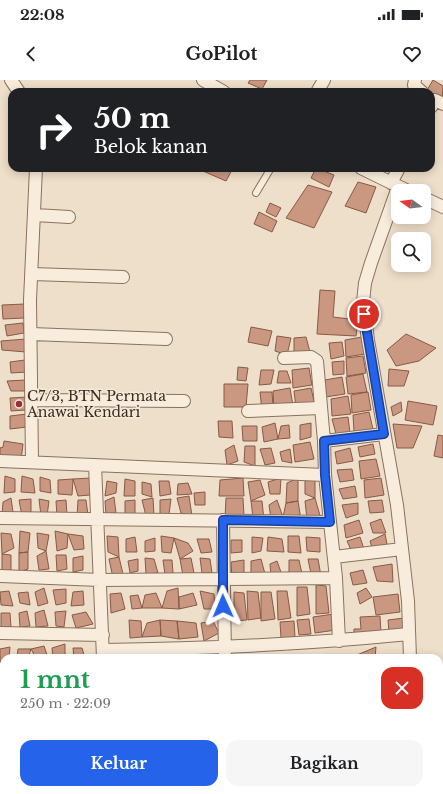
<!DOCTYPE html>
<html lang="id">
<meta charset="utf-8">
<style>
:root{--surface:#fff;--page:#f6f6f6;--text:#202124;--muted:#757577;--accent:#2563eb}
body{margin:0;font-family:"Libre Baskerville",serif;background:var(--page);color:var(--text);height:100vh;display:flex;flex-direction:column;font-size:15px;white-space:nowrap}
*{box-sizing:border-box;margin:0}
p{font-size:13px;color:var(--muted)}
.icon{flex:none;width:22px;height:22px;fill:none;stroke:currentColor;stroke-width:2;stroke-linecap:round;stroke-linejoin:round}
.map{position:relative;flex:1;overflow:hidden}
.sheet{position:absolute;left:0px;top:574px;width:443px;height:140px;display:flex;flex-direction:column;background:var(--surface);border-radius:12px 12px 0 0;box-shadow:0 2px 10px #0003}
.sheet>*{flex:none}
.hud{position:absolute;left:8px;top:8px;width:427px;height:84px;border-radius:12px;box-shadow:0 2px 10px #0003;background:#202124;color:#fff;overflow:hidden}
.needle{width:26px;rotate:285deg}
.controls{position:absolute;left:391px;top:104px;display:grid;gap:8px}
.controls a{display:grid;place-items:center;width:40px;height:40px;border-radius:8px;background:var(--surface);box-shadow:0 2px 10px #0003;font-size:20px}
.pin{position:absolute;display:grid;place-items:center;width:34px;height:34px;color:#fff;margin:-17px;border:2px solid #fff;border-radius:50%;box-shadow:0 1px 4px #0007}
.me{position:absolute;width:44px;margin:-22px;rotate:359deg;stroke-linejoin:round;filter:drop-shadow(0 0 3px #0008)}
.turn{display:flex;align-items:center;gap:14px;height:84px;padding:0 20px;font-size:18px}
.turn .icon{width:52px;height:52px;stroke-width:2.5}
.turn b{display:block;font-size:28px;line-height:34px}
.round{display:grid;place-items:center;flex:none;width:42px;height:42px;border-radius:12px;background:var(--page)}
.summary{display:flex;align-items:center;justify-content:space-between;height:68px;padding:0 20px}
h1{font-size:24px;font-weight:700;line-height:30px;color:#1e9e55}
.button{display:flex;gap:8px;margin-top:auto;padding:8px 20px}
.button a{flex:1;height:46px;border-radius:12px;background:var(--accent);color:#fff;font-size:16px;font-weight:700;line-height:46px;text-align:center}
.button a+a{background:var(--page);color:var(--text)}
.status{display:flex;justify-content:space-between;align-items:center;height:28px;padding:0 20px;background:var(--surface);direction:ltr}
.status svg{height:11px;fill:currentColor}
header{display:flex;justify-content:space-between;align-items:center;height:52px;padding:0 20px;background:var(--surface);font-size:18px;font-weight:700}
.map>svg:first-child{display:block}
</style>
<div class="status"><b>22:08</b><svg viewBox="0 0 49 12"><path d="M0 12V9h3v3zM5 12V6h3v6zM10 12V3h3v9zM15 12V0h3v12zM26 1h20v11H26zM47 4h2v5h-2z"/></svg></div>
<header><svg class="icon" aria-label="back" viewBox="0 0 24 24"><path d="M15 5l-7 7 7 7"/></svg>GoPilot<svg class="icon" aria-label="heart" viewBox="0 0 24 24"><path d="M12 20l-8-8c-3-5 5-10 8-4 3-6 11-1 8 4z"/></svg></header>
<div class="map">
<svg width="443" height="714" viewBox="0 0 443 714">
<rect width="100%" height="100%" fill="#eedfca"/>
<path fill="#ca9881" stroke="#895945" d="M250 0H267L262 9 248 3Z
M433 0 443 6 442 20 431 14V12H426Z
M196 88H233L226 101Z
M316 88 334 95 329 107 311 98Z
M358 102 376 107 366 133 345 126Z
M308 105 332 112 314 148 286 138Z
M270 123 281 128 276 137 266 132Z
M259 132 277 141 272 152 254 144Z
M320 210 335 211 333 237 358 240 356 256 317 254Z
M25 224 24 238 3 239 2 225Z
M23 243 24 253 7 256 5 245Z
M251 247 272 251 268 266 248 262Z
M406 254 436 268 419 281 396 286 387 270Z
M277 256 291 258 287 275 275 271Z
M306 257 310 272 294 274V258Z
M362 257 365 274 346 277 345 260Z
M26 259V272L2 270 1 261Z
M342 262 344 276 331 279 329 263Z
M363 276 366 293 347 296 346 278Z
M25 280 27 292 11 293 10 282Z
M344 281V294L333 295 332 282Z
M238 287 248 288 246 301 237 300Z
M309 288 312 305 293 308 292 290Z
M389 289 409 291 404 306H388Z
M261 290H274L271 304 259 305Z
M279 291H287L291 303H277Z
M363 294 367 312 348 314 346 297Z
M342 297 345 314 326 317 325 300Z
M26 300V311H11L7 301Z
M224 304H248L246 327H224Z
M290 308 293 326 274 329 273 311Z
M311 308 315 325 296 328 294 311Z
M260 312H272L273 327 262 331Z
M368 312 371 330 352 333 351 315Z
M348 316 351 334 332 336 331 319Z
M27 317 26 330 11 331 10 318Z
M408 321 437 326 433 345 405 340Z
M401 322 402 331 393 336 391 327Z
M369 332 373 349 354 352 353 335Z
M27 334V347L10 349V336Z
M348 337 350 353 336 354 332 339Z
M218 341H232L233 358 219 357Z
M275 343 278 359 264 362 262 347Z
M311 343V357L300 360V345Z
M393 344 422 346 413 368H397Z
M289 345 290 358 278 359 281 346Z
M242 346H257V361H243Z
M438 355 443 356V378L434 376Z
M4 361 23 364 21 380 0 378V368L3 367Z
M310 362 314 379 295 382 293 365Z
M373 364 375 374 360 377 358 367Z
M234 365 238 381 227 385 225 370Z
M245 366H255V386L244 382Z
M271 368 275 383 265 385 260 369Z
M350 368 353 381 337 384 335 372Z
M290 369 292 383 282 381 280 372Z
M376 379 380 396 361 399 359 381Z
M352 389 354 400 340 402 337 390Z
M5 396 15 399V412L4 413Z
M22 396 33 399 35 413 21 412Z
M40 397 50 400 51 413 40 411Z
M315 397V418L305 414V401Z
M91 398 90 415 78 416 73 399Z
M243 398 244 416H219L220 400Z
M281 398 280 414H270L268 402Z
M298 398V421L286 423 287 403Z
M381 398 384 415 365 418 364 400Z
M73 399 72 415 58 414V400Z
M125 399 135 401V416H124Z
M260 400 265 415 251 421 248 402Z
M107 401 117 403 116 413 105 416Z
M159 401H169L171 414 160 416Z
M142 402 151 404 152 417 142 414Z
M188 403 192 414 177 415 178 404Z
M355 406 357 417 343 419 339 409Z
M205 412V425H195L194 413Z
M189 416 192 436 181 433 177 418Z
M114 417 116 433 106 434 105 421Z
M11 418 13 432 2 435 3 422Z
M153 418 154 435 146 436 142 420Z
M226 418H243L244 436 225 438Z
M315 418 321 439H307L305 421Z
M31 419V434L22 436 19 420Z
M39 419 49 421 47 436H41Z
M171 419 169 434H160V420Z
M66 420 67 435 57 437 56 421Z
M78 420H86L88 435 77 436Z
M135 420V436L125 437V421Z
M277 420 283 437 271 439 269 425Z
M382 420 384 432 370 433 368 421Z
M251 421H262L264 440 253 438Z
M298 421 301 440 283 437 286 423Z
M358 423V434L346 438 342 425Z
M381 439 386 453H373L370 443Z
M359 440 363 453 346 458 344 445Z
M20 451 30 453 28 472 19 473Z
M55 451 68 454 67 468 57 471Z
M1 453 11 454 14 468 2 474Z
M37 453 49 455 46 471 38 468Z
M68 454 83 456 84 469 74 470Z
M385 454 388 469 373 471 370 461Z
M107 456 118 457 119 477 108 472Z
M161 456 174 458 171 473 162 472Z
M288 456H299L301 473 288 472Z
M135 457 137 472H126V459Z
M252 457 263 458 261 471 252 473Z
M268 457 282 459 284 472 267 471Z
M306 457 320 458V472L307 471Z
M360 457 364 469 352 472 347 461Z
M155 458V471L145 472V461Z
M174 458 188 463 193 471 180 479Z
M197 459H209L212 472 201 473Z
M231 460H242V472L231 473Z
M46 471 49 489 39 490 37 476Z
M28 472V489L19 492V473Z
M2 474 11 475V490L2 491Z
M56 475H66L67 489 57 491Z
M83 476V490L73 492V478Z
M119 477 123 494 113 498 109 479Z
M145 478 154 479 158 493 146 494Z
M191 478 194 493 183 496 180 479Z
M200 478 210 479 212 493H202Z
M138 479V491L130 493 128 481Z
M261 479 265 494 251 495V481Z
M308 479H318L321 496 311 494Z
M163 480H172L173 493 165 495Z
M244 480V494L232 498 231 482Z
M289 480H299L302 494 289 495Z
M277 481 282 495 271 496 270 484Z
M392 484 393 502 377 501 373 487Z
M363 490 367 503 353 505 350 493Z
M316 505 326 506 329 533 316 534Z
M297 507H307L310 534 297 536Z
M44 508 48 523 38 526 35 512Z
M178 508 179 529 162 528 167 511Z
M366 508 372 517 360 524 357 513Z
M66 509V523L56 525 53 510Z
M9 511 13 526 1 525 0 512Z
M83 511 84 525 71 526 73 512Z
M200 511 214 514 215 529H204Z
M247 511 258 512 261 538 248 540Z
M277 511H287L291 538 278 540Z
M28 512 30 525 20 523 18 513Z
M234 512 244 513 247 540 234 541Z
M261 512H271L275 539 261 541Z
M121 513 125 529 111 533 110 514Z
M156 513 162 528H142L145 515Z
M193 513 197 525 179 529V517Z
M398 514 400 532 376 535 373 517Z
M138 515 142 528 132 529 130 516Z
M44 530 48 546 36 547 35 533Z
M27 531 30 546 20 547 19 533Z
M66 531 64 547 56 546 55 532Z
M86 532 93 544 76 548 72 535Z
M1 533H10L11 547H1Z
M334 534 336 550 315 553 313 537Z
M380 536 381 553 354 555V549H361L360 537Z
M404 538 405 550 389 552 388 540Z
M309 539 311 554 299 555 297 540Z
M129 540 141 541 142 557 130 558Z
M160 540 161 556 142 557 147 543Z
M160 540 177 541 179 559 161 556Z
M177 541 196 543 198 557 179 559Z
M213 541 219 553 204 561 201 543Z
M294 541 295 557 281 558 280 542Z
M65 564V578H53L52 568Z
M44 566 48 578H36L31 569Z
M10 567 9 578H4V581L0 582V569Z
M376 567 375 578H358L357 575Z
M73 568H82L85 578H74Z
M18 569H31L28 578H17Z
M4 589V603H0V590Z
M0 612H4V624H0Z
M439 706H443V714H434V710H439Z
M143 710V714H131V711Z
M162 710V714H149L150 711Z
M168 710H180L179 714H167Z
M197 710V714H184V711Z
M203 710H216V714H203Z
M114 711H125V714H114Z"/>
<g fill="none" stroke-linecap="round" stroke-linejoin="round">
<defs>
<path id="lane" d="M256 113 271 88"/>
<path id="street" d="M11 0 19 12
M203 0 224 12
M415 0 414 5 422 12
M317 12 324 0
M431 27 435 20 443 24
M361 88 408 111
M391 103 399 88
M398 107 371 183 365 203 363 222 368 260 397 425 408 521 410 578
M424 118 443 127
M35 135 69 137
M32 194 123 197
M31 254 166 259
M284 278 311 277 317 281 324 361 325 395 336 498 339 561
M31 320 184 321
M248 331 320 328
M324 361 384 354
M0 381 325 395
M32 382 30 220 36 88
M95 385 103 578
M0 438 330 442
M223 440 225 578
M334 477 402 469
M0 496 100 500 336 498
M0 553 103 555
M103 570C205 569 307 564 409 554
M0 606H4
M417 710V714
M0 713 65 714
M104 714V710"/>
</defs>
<use href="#lane" stroke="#8a715e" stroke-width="8"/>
<use href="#street" stroke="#8a715e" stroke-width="14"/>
<use href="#lane" stroke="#f8eddd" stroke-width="6"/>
<use href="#street" stroke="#f8eddd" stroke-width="12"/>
</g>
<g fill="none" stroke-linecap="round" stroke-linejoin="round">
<defs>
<path id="route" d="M223 526V440L330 442 325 395 324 361 384 354 364 234"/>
</defs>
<use href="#route" stroke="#184099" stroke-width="10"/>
<use href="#route" stroke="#2563eb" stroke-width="7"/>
</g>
<circle fill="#97303b" stroke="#f5ead9" stroke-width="1.5" cx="19" cy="324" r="4"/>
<g text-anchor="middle" stroke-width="3" stroke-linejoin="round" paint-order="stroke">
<g font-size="14" fill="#3b2b21" stroke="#f5ead9" text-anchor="start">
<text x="27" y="321">C7/3, BTN Permata<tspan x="27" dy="16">Anawai Kendari</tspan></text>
</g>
</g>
</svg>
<div class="controls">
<a><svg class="needle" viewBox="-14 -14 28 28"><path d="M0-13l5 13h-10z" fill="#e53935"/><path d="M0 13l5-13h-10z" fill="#757577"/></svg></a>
<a><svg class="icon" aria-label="search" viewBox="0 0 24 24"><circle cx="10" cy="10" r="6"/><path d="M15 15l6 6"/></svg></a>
</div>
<div class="pin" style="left:364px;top:234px;background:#d93025"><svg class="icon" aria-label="arrive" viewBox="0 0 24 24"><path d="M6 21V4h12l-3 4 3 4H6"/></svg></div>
<svg class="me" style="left:223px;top:526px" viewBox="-20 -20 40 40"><path d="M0-17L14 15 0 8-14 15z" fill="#2563eb" stroke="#fff" stroke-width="4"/></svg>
<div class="hud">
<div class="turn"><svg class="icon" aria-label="right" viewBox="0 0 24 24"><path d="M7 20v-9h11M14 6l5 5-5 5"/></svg><div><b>50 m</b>Belok kanan</div></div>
</div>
<section class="sheet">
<div class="summary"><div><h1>1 mnt</h1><p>250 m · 22:09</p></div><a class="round" style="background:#d93025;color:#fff"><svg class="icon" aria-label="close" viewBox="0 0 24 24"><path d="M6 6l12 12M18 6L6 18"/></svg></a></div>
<div class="button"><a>Keluar</a><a>Bagikan</a></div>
</section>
</div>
